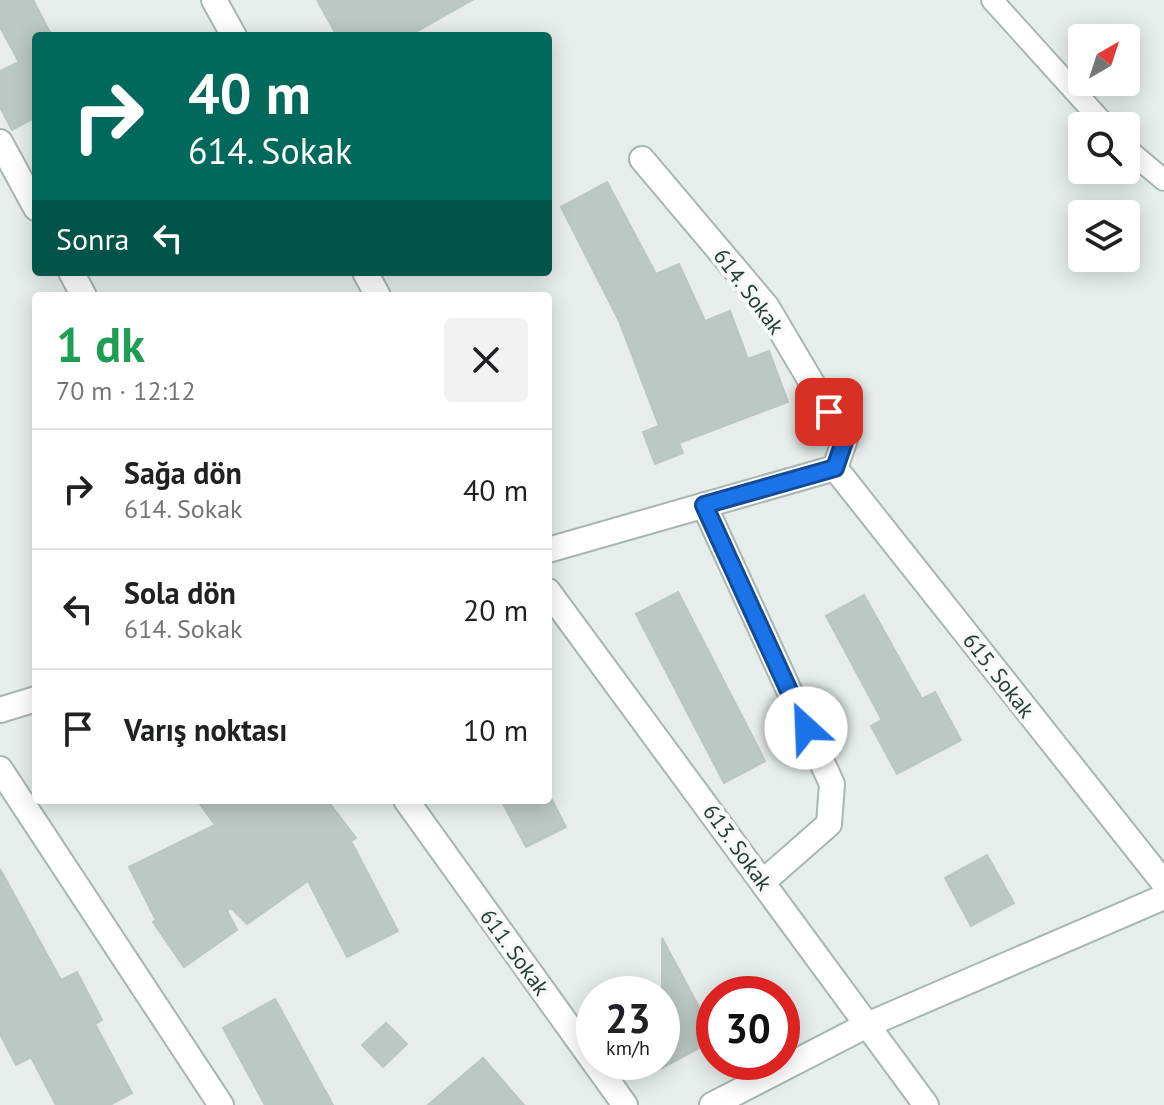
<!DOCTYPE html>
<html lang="tr">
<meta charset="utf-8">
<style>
:root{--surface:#fff;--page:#f2f2f2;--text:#202124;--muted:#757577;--line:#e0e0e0}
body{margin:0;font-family:"PT Sans",sans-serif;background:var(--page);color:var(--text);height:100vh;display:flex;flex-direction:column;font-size:30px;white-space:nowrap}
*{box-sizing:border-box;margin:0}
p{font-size:26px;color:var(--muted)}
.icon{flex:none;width:44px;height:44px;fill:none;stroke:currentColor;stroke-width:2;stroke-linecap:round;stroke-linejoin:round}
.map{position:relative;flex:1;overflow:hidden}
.details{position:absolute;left:32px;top:292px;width:520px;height:512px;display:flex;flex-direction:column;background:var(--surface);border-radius:8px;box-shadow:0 4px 20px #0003}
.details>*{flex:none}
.guide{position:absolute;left:32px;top:32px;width:520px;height:244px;border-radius:8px;box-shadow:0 4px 20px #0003;background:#00695c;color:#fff;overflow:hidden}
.needle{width:52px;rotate:39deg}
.controls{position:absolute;left:1068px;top:24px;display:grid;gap:16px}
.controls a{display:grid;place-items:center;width:72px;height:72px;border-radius:8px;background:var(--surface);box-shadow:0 4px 20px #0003;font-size:40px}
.speed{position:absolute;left:576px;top:976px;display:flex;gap:16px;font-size:40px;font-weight:700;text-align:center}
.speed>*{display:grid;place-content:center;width:104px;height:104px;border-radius:50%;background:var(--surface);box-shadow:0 4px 20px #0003;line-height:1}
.speed small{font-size:20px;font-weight:400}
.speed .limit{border:12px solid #d22;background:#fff;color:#111}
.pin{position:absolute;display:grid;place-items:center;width:68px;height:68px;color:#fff;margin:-34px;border-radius:16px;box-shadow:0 4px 12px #0006}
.me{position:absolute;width:88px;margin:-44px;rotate:335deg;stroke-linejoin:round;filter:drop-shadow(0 0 6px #0008)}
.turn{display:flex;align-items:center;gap:28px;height:168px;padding:0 24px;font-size:36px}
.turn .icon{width:104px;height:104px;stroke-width:2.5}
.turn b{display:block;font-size:56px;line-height:68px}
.then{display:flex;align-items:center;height:76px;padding:0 24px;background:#0003;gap:16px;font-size:30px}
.round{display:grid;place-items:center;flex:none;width:84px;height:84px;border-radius:8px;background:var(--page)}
.summary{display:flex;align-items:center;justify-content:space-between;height:136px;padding:0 24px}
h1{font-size:48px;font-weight:600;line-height:60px;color:#1e9e55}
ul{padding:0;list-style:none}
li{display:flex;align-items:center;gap:24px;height:120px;padding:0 24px;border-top:2px solid var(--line)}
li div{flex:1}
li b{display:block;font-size:30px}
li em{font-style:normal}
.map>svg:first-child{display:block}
</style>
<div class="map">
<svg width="1164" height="1105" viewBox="0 0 1164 1105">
<rect width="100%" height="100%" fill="#e6edea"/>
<path fill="#bcc8c3" stroke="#b9c6c1" stroke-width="2" d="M0 0H33L52 36H36V117L12 130 0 107V71L19 62 0 27Z
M317 0H472L409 36H337Z
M607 182 656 274 679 264 705 321 730 311 748 359 769 351 788 402 679 443 683 453 655 464 643 432 659 426 619 321 561 207Z
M678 592 765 761 724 783 636 614Z
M864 595 922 699 935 692 961 740 897 774 871 726 882 720 826 616Z
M197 800H327L356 838 351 841 398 931 347 957 308 881 247 924 231 908 227 911 237 930 184 967 153 922 156 920 129 867 215 825Z
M501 800H552L566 827 526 847Z
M987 855 1014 903 971 926 945 878Z
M0 869 61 980 77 972 102 1020 95 1024 132 1093 110 1105H56L31 1057 16 1065 0 1034Z
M662 938 714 1035V1040L662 1068Z
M275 999 333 1105H265L223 1028Z
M386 1023 407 1044 383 1067 362 1045Z
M483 1058 524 1105H428Z"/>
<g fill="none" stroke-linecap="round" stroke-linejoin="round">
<defs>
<path id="service" d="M992 0 1106 126
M1126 148 1164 180"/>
<path id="minor" d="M214 0 234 36
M0 142 36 208
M642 159 767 307 845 439 835 468
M71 272 84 296
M365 272 378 296
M835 468 1164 883
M704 505 832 784 829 824 764 881
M548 550 835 468
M548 591 926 1105
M0 710 36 699
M0 769 221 1105
M406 800 625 1105
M712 1105 867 1025 1164 897"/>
</defs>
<use href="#service" stroke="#a9b5b1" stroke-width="24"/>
<use href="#minor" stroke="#a9b5b1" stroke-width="28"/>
<use href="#service" stroke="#fff" stroke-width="20"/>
<use href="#minor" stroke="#fff" stroke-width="24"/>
</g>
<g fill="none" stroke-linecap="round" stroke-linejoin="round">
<defs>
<path id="route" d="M806 728 704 505 835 468 845 439 829 412"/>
</defs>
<use href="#route" stroke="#114b97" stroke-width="20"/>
<use href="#route" stroke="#1a73e8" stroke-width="14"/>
</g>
<g text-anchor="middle" stroke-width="8" stroke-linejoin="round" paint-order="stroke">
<g font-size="22" fill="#273e38" stroke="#f7faf8">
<text transform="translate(749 291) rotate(53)" y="8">614. Sokak</text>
<text transform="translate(999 675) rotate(52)" y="8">615. Sokak</text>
<text transform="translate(738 847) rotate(54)" y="8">613. Sokak</text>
<text transform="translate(515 952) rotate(54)" y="8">611. Sokak</text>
</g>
</g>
</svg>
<div class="controls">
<a><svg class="needle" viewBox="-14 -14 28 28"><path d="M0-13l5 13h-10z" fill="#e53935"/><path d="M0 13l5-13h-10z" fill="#757577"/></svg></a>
<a><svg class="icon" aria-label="search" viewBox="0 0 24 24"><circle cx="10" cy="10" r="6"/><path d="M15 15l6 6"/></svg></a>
<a><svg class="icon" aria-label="layers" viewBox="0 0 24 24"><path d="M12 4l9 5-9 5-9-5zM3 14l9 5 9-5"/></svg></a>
</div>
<div class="speed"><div>23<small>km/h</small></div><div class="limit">30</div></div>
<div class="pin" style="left:829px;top:412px;background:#d93025"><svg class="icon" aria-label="arrive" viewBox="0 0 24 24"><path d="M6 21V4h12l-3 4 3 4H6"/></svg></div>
<svg class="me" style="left:806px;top:728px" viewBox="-20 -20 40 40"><circle r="19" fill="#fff"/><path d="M0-13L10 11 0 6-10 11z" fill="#1a73e8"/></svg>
<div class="guide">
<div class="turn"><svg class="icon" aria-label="right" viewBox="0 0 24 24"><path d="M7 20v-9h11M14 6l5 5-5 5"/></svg><div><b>40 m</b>614. Sokak</div></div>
<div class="then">Sonra<svg class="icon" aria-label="left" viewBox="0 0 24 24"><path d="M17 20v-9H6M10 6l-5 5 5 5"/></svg></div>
</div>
<section class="details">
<div class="summary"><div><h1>1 dk</h1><p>70 m · 12:12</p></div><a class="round"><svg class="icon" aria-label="close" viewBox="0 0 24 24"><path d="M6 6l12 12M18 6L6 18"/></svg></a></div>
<ul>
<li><svg class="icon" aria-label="right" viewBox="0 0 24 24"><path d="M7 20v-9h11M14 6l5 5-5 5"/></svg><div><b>Sağa dön</b><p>614. Sokak</p></div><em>40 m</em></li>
<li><svg class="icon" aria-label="left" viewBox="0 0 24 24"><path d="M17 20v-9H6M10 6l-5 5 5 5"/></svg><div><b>Sola dön</b><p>614. Sokak</p></div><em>20 m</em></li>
<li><svg class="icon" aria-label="arrive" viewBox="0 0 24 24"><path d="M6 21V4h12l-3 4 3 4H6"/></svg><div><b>Varış noktası</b></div><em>10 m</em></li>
</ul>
</section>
</div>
